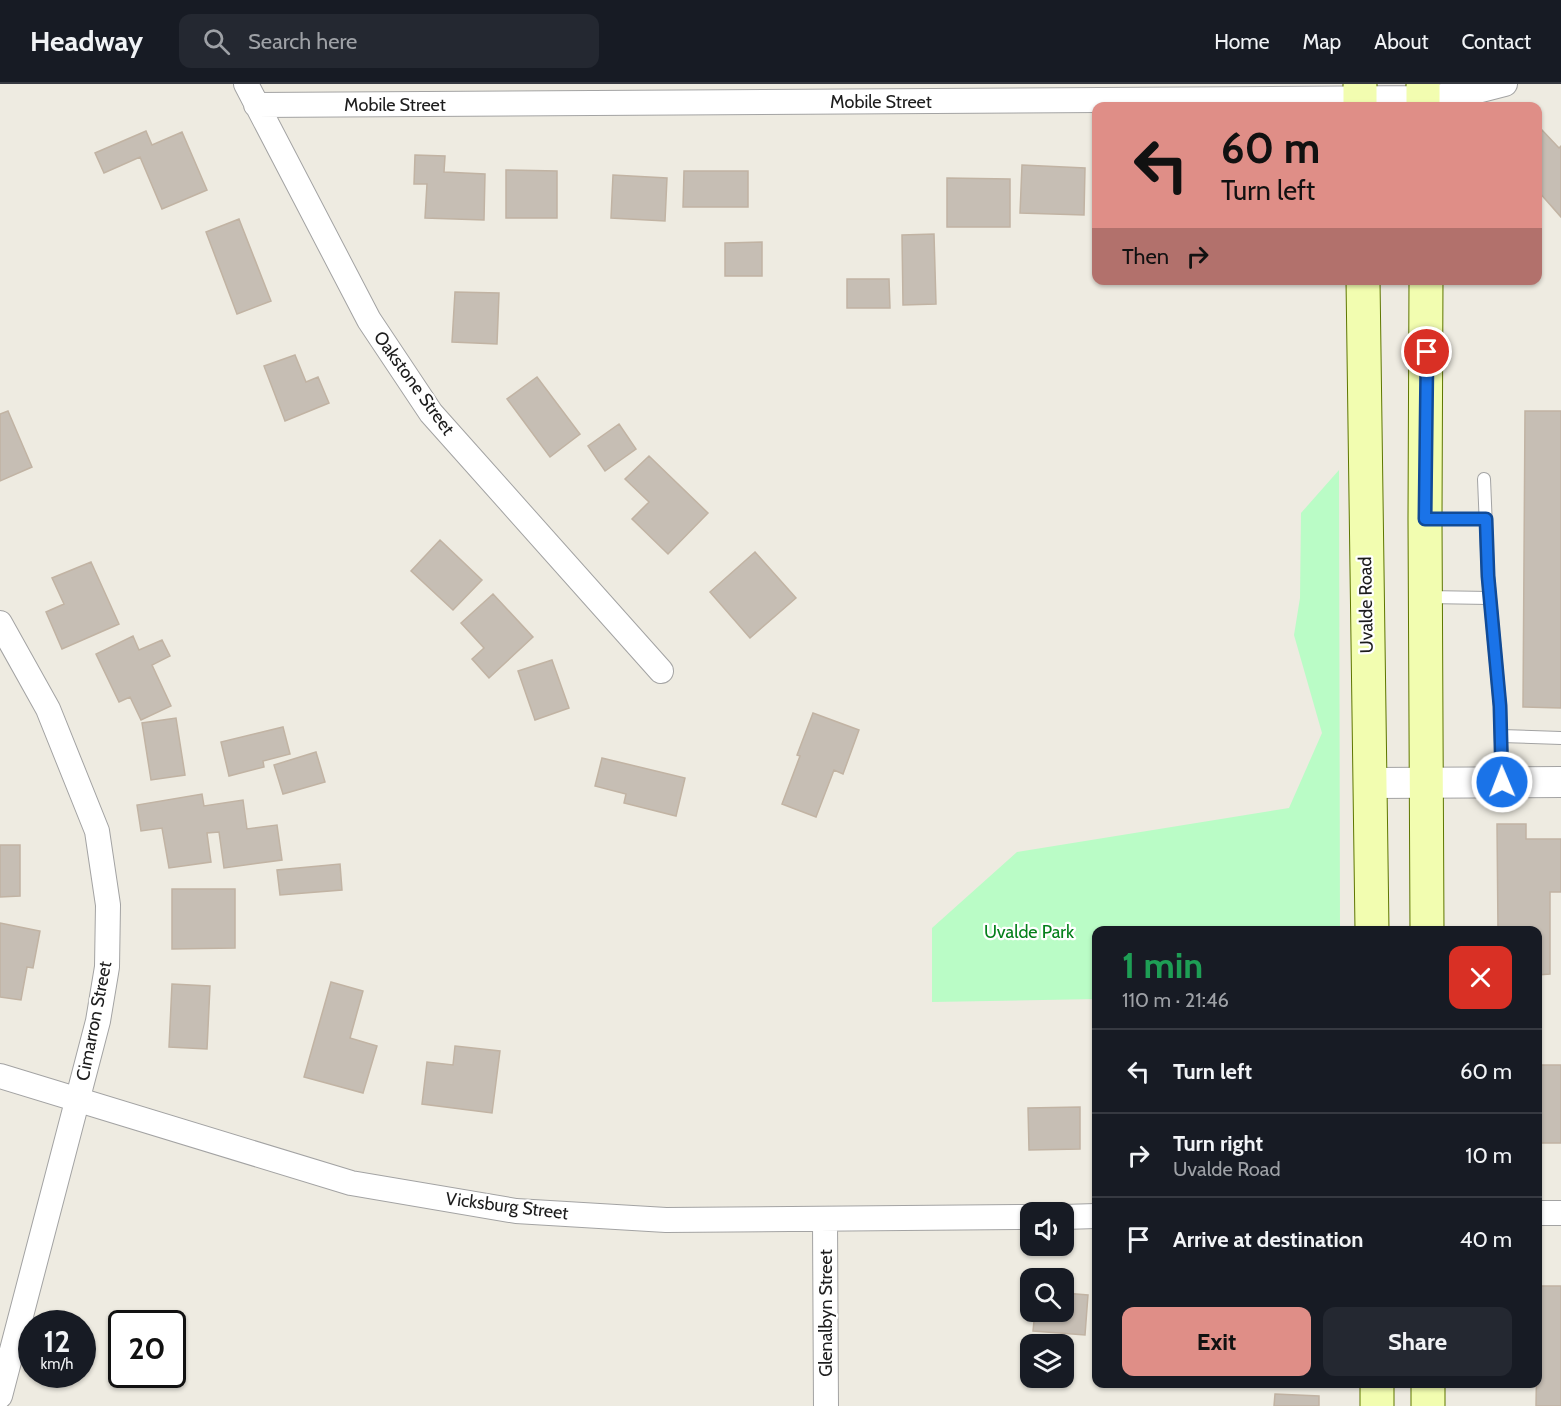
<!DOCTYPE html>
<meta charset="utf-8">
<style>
:root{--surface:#171b24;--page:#242831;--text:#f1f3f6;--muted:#9ea1a6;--line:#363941;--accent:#df8e87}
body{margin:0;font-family:Cabin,sans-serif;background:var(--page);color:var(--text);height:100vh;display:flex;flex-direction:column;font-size:22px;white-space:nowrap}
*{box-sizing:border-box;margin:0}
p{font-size:20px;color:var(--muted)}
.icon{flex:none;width:33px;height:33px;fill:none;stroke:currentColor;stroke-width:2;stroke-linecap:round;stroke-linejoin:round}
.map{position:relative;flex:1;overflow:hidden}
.sheet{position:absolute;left:1092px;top:842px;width:450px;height:462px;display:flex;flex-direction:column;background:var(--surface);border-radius:12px;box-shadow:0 2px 4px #0004}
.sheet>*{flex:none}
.guide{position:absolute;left:1092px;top:18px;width:450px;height:183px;border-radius:12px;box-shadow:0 2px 4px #0004;background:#df8e87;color:#111;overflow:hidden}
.buttons{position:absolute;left:1020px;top:1118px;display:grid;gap:12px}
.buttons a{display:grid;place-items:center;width:54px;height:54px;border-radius:12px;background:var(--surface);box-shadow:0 2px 4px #0004;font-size:30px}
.speed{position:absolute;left:18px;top:1226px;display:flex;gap:12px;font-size:30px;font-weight:700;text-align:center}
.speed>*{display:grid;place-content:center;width:78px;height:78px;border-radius:50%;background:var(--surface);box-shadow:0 2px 4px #0004;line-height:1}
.speed small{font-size:15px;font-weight:400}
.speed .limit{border:3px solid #111;border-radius:9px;background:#fff;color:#111}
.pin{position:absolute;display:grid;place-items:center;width:51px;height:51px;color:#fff;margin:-26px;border:3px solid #fff;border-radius:50%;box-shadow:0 2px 6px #0007}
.me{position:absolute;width:66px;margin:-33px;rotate:359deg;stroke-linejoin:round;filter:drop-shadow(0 0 4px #0008)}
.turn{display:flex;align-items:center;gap:21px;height:126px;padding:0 30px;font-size:27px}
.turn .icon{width:78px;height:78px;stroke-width:2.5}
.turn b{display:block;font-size:42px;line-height:51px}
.then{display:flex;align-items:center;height:57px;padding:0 30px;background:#0003;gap:12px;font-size:22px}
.round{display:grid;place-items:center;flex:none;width:63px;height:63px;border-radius:12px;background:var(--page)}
.summary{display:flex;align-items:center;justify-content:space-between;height:102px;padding:0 30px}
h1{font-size:36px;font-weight:700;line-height:45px;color:#1e9e55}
.action{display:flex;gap:12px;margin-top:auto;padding:12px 30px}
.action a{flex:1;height:69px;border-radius:12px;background:var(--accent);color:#111;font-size:24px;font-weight:700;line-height:69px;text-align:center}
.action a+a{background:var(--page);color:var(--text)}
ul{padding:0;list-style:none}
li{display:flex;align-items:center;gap:18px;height:84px;padding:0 30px;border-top:2px solid var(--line)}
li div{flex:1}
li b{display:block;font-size:22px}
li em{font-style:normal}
header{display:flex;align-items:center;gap:36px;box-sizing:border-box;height:84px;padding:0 30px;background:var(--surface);border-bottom:2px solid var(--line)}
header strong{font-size:28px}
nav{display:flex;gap:33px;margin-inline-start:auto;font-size:21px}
.search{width:420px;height:54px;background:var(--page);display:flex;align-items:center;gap:15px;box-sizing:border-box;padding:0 21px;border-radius:12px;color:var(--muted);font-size:22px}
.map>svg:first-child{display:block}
</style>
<header>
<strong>Headway</strong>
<div class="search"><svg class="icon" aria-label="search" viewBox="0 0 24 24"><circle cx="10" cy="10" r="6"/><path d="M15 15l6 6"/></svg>Search here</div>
<nav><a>Home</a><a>Map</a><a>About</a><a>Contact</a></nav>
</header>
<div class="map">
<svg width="1561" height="1322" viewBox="0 0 1561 1322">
<rect width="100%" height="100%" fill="#eeebe1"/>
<path fill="#bafcc6" d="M1339 386 1340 846H1096V915L932 918V844L1017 768 1289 724 1322 649 1294 551 1300 514 1301 429Z"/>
<path fill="#c6beb4" stroke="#c1b3a3" stroke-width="1.5" d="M1542 46 1559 64 1561 62V133L1538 107V50Z
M146 47 152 61 182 48 207 106 162 125 140 73 104 89 95 69Z
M415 71 445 72 444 88 485 90 484 136 425 134 427 100H414Z
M1022 81 1085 84 1084 131 1020 129Z
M506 86 557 87V134H506Z
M684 87H748V123H683Z
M613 91 667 94 665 137 611 134Z
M947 94 1010 95V143H947Z
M239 135 271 217 237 230 206 148Z
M934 150 936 220 903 221 902 151Z
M762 158V192H725V159Z
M847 195H889L890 224H847Z
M455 208 499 209 497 260 452 258Z
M295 271 306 298 318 293 329 319 285 337 264 282Z
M537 293 580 350 550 373 507 315Z
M8 327 32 383 0 397V330Z
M1525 327H1561V624L1523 623Z
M619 340 636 365 605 387 588 362Z
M649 372 708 429 668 470 632 435 649 418 625 395Z
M440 456 482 496 453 526 411 487Z
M755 468 796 514 750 554 710 508Z
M91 478 119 540 62 565 46 528 64 520 52 494Z
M493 510 533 553 489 594 472 575 484 564 461 539Z
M133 552 139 566 162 556 170 572 152 581 171 622 141 636 130 613 119 618 96 570Z
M552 576 569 624 535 636 518 587Z
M813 629 859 646 843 690 834 686 816 733 782 720 800 672 797 671Z
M176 634 185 691 151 696 142 639Z
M283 643 290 670 263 677 264 683 229 692 221 658Z
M316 668 325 698 283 710 274 681Z
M602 674 685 694 676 732 624 719 626 710 595 702Z
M202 710 204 722 243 716 247 745 277 741 282 776 224 784 219 748 207 749 211 778 169 784 162 744 141 747 137 721Z
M1497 740H1526V755H1561V808H1550V890L1538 891V846H1498Z
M0 761H20V812L0 813Z
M340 780 342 806 280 811 277 786Z
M172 805H235V864L172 865Z
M0 839 40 847 33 884 27 883 21 916 0 913Z
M331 898 363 907 350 954 377 962 363 1009 304 993Z
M172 900 210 902 207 965 169 963Z
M455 962 500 967 492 1029 422 1020 427 978 453 981Z
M1538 981H1561V1059H1538Z
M1080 1023V1065L1029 1066 1028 1024Z
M1538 1202H1561V1322H1536Z
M1064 1209 1088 1211 1085 1251 1033 1247 1035 1227H1064Z
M1275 1310 1319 1312V1322H1274Z"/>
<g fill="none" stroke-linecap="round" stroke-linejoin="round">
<defs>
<path id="service" d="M1484 395 1488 492 1500 623 1502 697
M1426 435H1486
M1426 513 1490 514
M1501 652 1561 654"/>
<path id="minor" d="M246 0 369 236 431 329 661 587
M256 21 1423 14 1470 9 1505 0
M0 539 48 625 97 747 108 821 107 883 98 937 0 1312
M0 992 351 1099 516 1127 666 1136 1030 1133
M1538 1129H1561
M1064 1133 1096 1132
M825 1136 826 1322"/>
<path id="tertiary" d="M1369 699 1561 698"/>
<path id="secondary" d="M1360 0V22
M1423 0V22
M1363 196 1372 846
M1426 196 1425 435 1427 846
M1377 1299V1322
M1428 1322V1299"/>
</defs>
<use href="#service" stroke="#a3a3a3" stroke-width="14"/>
<use href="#minor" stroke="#a3a3a3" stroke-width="26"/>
<use href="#tertiary" stroke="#a3a3a3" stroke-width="32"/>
<use href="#secondary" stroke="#5e7600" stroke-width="35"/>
<use href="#service" stroke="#fff" stroke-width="12"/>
<use href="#minor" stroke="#fff" stroke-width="24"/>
<use href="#tertiary" stroke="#fff" stroke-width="30"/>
<use href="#secondary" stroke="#f2fdb0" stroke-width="33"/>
</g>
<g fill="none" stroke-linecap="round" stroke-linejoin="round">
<defs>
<path id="route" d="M1427 268 1425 435H1486L1488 492 1500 622 1502 698"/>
</defs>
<use href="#route" stroke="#114b97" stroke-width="15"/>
<use href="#route" stroke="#1a73e8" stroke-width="10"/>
</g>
<g text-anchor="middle" stroke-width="4.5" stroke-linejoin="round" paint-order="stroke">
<g font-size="18" fill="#1c1c1c" stroke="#fff">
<text x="881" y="24">Mobile Street</text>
<text x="395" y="27">Mobile Street</text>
<text transform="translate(414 299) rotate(54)" y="6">Oakstone Street</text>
<text transform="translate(1366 521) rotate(-91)" y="6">Uvalde Road</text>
<text transform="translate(94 937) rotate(-79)" y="6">Cimarron Street</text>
<text transform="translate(507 1122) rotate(7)" y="6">Vicksburg Street</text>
<text transform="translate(826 1229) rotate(-90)" y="6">Glenalbyn Street</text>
</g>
<g font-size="18" fill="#05801b" stroke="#fff">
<text x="1029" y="854">Uvalde Park</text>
</g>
</g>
</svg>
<div class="buttons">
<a><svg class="icon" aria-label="sound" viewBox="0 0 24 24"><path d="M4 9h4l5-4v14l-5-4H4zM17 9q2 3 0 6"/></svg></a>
<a><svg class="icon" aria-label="search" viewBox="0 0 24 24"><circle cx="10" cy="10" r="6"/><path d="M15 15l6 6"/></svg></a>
<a><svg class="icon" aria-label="layers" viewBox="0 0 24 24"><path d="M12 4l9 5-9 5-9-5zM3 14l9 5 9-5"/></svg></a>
</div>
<div class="speed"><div>12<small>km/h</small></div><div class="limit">20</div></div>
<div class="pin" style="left:1427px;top:268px;background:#d93025"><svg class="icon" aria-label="arrive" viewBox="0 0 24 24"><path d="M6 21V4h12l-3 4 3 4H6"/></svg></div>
<svg class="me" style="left:1502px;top:698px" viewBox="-20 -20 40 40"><circle r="17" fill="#1a73e8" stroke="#fff" stroke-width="3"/><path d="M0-11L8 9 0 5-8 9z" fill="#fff"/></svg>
<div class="guide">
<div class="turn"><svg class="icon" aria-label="left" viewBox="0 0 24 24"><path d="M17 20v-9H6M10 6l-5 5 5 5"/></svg><div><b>60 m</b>Turn left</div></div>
<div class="then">Then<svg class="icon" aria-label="right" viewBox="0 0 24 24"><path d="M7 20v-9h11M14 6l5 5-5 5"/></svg></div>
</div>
<section class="sheet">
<div class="summary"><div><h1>1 min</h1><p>110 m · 21:46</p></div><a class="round" style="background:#d93025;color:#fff"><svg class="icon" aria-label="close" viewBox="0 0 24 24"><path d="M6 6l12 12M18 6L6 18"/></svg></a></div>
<ul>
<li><svg class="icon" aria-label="left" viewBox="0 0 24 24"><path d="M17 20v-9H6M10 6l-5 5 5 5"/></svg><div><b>Turn left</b></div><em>60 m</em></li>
<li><svg class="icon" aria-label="right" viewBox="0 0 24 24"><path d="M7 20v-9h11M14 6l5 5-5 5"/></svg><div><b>Turn right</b><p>Uvalde Road</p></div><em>10 m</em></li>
<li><svg class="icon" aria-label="arrive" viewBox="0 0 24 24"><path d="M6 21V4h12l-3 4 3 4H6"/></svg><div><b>Arrive at destination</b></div><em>40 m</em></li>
</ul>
<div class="action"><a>Exit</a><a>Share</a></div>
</section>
</div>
